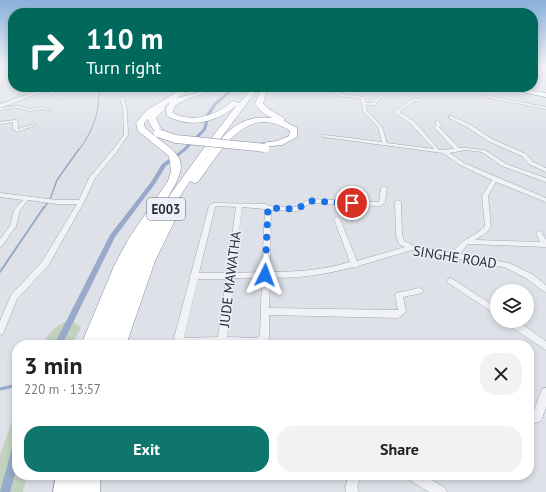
<!DOCTYPE html>
<meta charset="utf-8">
<style>
:root{--surface:#fff;--page:#f2f2f2;--text:#222;--muted:#767676;--accent:#0f766e}
body{margin:0;font-family:"PT Sans",sans-serif;background:var(--page);color:var(--text);height:100vh;display:flex;flex-direction:column;font-size:15px;white-space:nowrap}
*{box-sizing:border-box;margin:0}
p{font-size:13px;color:var(--muted)}
.icon{flex:none;width:22px;height:22px;fill:none;stroke:currentColor;stroke-width:2;stroke-linecap:round;stroke-linejoin:round}
.map{position:relative;flex:1;overflow:hidden}
.details{position:absolute;left:12px;top:340px;width:522px;height:140px;display:flex;flex-direction:column;background:var(--surface);border-radius:16px;box-shadow:0 2px 6px #0003}
.details>*{flex:none}
.hud{position:absolute;left:8px;top:8px;width:530px;height:84px;border-radius:16px;box-shadow:0 2px 6px #0003;background:#00695c;color:#fff;overflow:hidden}
.controls{position:absolute;left:490px;top:284px;display:grid;gap:8px}
.controls a{display:grid;place-items:center;width:44px;height:44px;border-radius:50%;background:var(--surface);box-shadow:0 2px 6px #0003;font-size:20px}
.pin{position:absolute;display:grid;place-items:center;width:34px;height:34px;color:#fff;margin:-17px;border:2px solid #fff;border-radius:50%;box-shadow:0 1px 4px #0007}
.me{position:absolute;width:44px;margin:-22px;rotate:3deg;stroke-linejoin:round;filter:drop-shadow(0 0 3px #0008)}
.turn{display:flex;align-items:center;gap:14px;height:84px;padding:0 12px;font-size:18px}
.turn .icon{width:52px;height:52px;stroke-width:2.5}
.turn b{display:block;font-size:28px;line-height:34px}
.round{display:grid;place-items:center;flex:none;width:42px;height:42px;border-radius:16px;background:var(--page)}
.headline{display:flex;align-items:center;justify-content:space-between;height:68px;padding:0 12px}
h1{font-size:24px;font-weight:700;line-height:30px}
.button{display:flex;gap:8px;margin-top:auto;padding:8px 12px}
.button a{flex:1;height:46px;border-radius:16px;background:var(--accent);color:#fff;font-size:16px;font-weight:700;line-height:46px;text-align:center}
.button a+a{background:var(--page);color:var(--text)}
.map>svg:first-child{display:block}
</style>
<div class="map">
<svg width="546" height="492" viewBox="0 0 546 492">
<rect width="100%" height="100%" fill="#dee1e8"/>
<path fill="#c2d2bf" d="M71 320 81 327 72 345H42C48 332 57 324 71 320Z
M17 407V475H27L23 492H0V455Z"/>
<g fill="none" stroke-linecap="round" stroke-linejoin="round">
<path stroke="#98aac9" stroke-width="1" d="M79 150C92 132 99 115 99 92L94 87"/>
<path stroke="#98aac9" stroke-width="1.5" d="M44 208 51 197 57 180 79 149"/>
<path stroke="#98aac9" stroke-width="2" d="M0 272 44 207"/>
<path stroke="#98aac9" stroke-width="3" d="M0 389 17 385"/>
<path fill="#98aac9" fill-rule="evenodd" d="M233 87H237L216 105 210 115 206 130 185 151 166 166 155 184 115 237 62 345H54L110 235 151 182 162 164 183 149 203 129 206 115 214 103Z
M17 443V467L10 492H0L12 448 14 445Z"/>
<defs>
<path id="minor" d="M6 67H12L0 70V68Z
M545 67H546V72L544 71Z
M0 78 7 81V83L13 85V87L4 85V82L0 80Z
M13 87H20L39 92 37 93Z
M124 87H135L137 88 135 89Z
M150 87H154L149 91H147V89Z
M328 87H332L341 94 364 97 366 103H373L384 91 376 89V87L388 90V92L384 94 375 105H366L367 111 382 127 387 143 434 149 411 124 394 112 411 100 421 98 423 99 422 100 413 102 399 112 415 122 439 150 454 149 434 127 437 125 435 121 437 120 442 125 439 127 459 148H466L485 150 506 164 546 178V182L502 166 482 152 466 150 449 153 464 163 546 198V202L496 182 488 196 491 226 487 232 475 240 540 242 536 233 539 231H541L546 240V247L468 244 460 254 509 263 532 274 546 285V292L543 291 526 278 504 267 412 250 358 266 355 268 353 267C325 275 298 278 270 278L269 308 396 310H398L395 295 396 293 419 288 422 289 423 291 422 293 403 297 406 311 405 313 398 318 269 315V338L267 341 262 345H180L174 338 190 278 189 276 191 274 209 206 213 203 265 204 269 206 296 207 310 199 379 202 381 188 384 186 386 187 387 188 385 203 380 206 311 203 297 211 271 210 270 272C297 272 324 270 350 262L334 219 337 217 340 219 357 261 405 247 399 244 396 235 395 202 398 200 401 202 402 235 404 241 414 246 453 253C460 239 475 237 485 226L482 196 492 180 460 165 443 153 323 137V135H325L382 142 378 127 363 111 361 99 339 96ZM216 206 236 207 227 273H199L215 207ZM242 207 265 209 262 272 234 273ZM234 278H262L260 336 257 338 227 337ZM198 279H226L218 337 185 338 184 337Z
M45 88H47L63 98 60 99 45 90Z
M484 95 546 107V109L485 97H484Z
M122 97 124 98 127 109 128 135 115 154 95 178 84 202 48 266 17 299 3 334 0 335V321L11 295 42 262 77 204H57L28 200 20 210 16 226 2 246H0V239L10 226 14 210 23 200 0 197V193L57 200H79L89 178 111 152 124 135 123 109 120 98Z
M18 106 30 109 42 107 52 110 50 111 42 109 30 111 18 108 0 110V108Z
M449 116H451L471 125 492 139 526 154 533 162 546 168V172L529 164 522 156 488 141 467 127 449 118Z
M15 120H17L18 124V129L34 124 36 125 17 132 13 129V122L0 124V122Z
M451 278 497 308V315L448 283 447 281 448 279Z
M506 321H517L546 341V350L507 324Z
M546 388V407L541 421 529 425V415L533 413 542 389Z
M349 475H361L357 487 359 492H346L345 488Z
M406 475H424L445 488 447 492H429L408 479Z"/>
<path id="tertiary" d="M49 87H55L0 108V104Z
M520 87 546 90V92L522 88Z"/>
<path id="motorway" d="M185 87H192L177 98 198 93 206 87H213C202 98 185 96 174 107L173 113C194 124 216 115 233 101L240 103 253 87H259L200 166C220 140 235 113 272 118L264 114 255 104 262 87H268L263 103 270 110 284 118V121L297 128V137L282 145 261 147V143L277 141 289 136 290 131C246 101 220 153 198 182L194 183 190 181 173 207 178 208 180 210 155 261 126 345H81L114 266 129 238 168 181 171 171 169 156 138 131 136 123 147 110ZM170 102 166 109 167 116C191 129 217 122 237 105L206 145 165 202C194 156 181 158 145 128L144 123 148 119C151 127 155 135 165 134L166 132 160 127 156 118 166 108 164 106Z
M498 87H512L546 93V97Z
M56 475H100V492H53Z"/>
</defs>
<use href="#minor" stroke="#a3a7b2" stroke-width="1"/>
<use href="#tertiary" stroke="#a3a7b2" stroke-width="1"/>
<use href="#motorway" stroke="#858c9f" stroke-width="1"/>
<use href="#minor" fill="#f1f2f6" fill-rule="evenodd"/>
<use href="#tertiary" fill="#f1f2f6" fill-rule="evenodd"/>
<use href="#motorway" fill="#fff" fill-rule="evenodd"/>
<defs>
<path id="motorway-bridge" d="M158 133 176 139 265 148"/>
</defs>
<use href="#motorway-bridge" stroke="#858c9f" stroke-width="9" stroke-linecap="butt"/>
<use href="#motorway-bridge" stroke="#fff" stroke-width="8"/>
</g>
<linearGradient id="sky" x2="0" y2="1"><stop stop-color="#88b0dc"/><stop offset="0.49" stop-color="#f0f2f5"/><stop offset="1" stop-color="#f0f2f5" stop-opacity="0"/></linearGradient>
<rect width="546" height="136" fill="url(#sky)"/>
<g fill="none" stroke-linecap="round" stroke-linejoin="round">
<path stroke="#1a73e8" stroke-width="7" stroke-dasharray="0 12.6" d="M265 275 268 208 297 209 310 201 352 203"/>
</g>
<g text-anchor="middle" stroke-width="3" stroke-linejoin="round" paint-order="stroke">
<rect fill="#edf0f6" stroke="#626876" stroke-width="1" x="147" y="198" width="38" height="22" rx="3"/>
<g font-size="13" font-weight="bold" fill="#272d3f">
<text x="166" y="214">E003</text>
</g>
<g font-size="14" fill="#272d3f" stroke="#edf0f6">
<text transform="translate(455 257) rotate(9)" y="5">SINGHE ROAD</text>
<text transform="translate(230 279) rotate(-83)" y="5">JUDE MAWATHA</text>
</g>
</g>
</svg>
<div class="controls">
<a><svg class="icon" aria-label="layers" viewBox="0 0 24 24"><path d="M12 4l9 5-9 5-9-5zM3 14l9 5 9-5"/></svg></a>
</div>
<div class="pin" style="left:352px;top:203px;background:#d93025"><svg class="icon" aria-label="arrive" viewBox="0 0 24 24"><path d="M6 21V4h12l-3 4 3 4H6"/></svg></div>
<svg class="me" style="left:265px;top:275px" viewBox="-20 -20 40 40"><path d="M0-17L14 15 0 8-14 15z" fill="#1a73e8" stroke="#fff" stroke-width="4"/></svg>
<div class="hud">
<div class="turn"><svg class="icon" aria-label="right" viewBox="0 0 24 24"><path d="M7 20v-9h11M14 6l5 5-5 5"/></svg><div><b>110 m</b>Turn right</div></div>
</div>
<section class="details">
<div class="headline"><div><h1>3 min</h1><p>220 m · 13:57</p></div><a class="round"><svg class="icon" aria-label="close" viewBox="0 0 24 24"><path d="M6 6l12 12M18 6L6 18"/></svg></a></div>
<div class="button"><a>Exit</a><a>Share</a></div>
</section>
</div>
